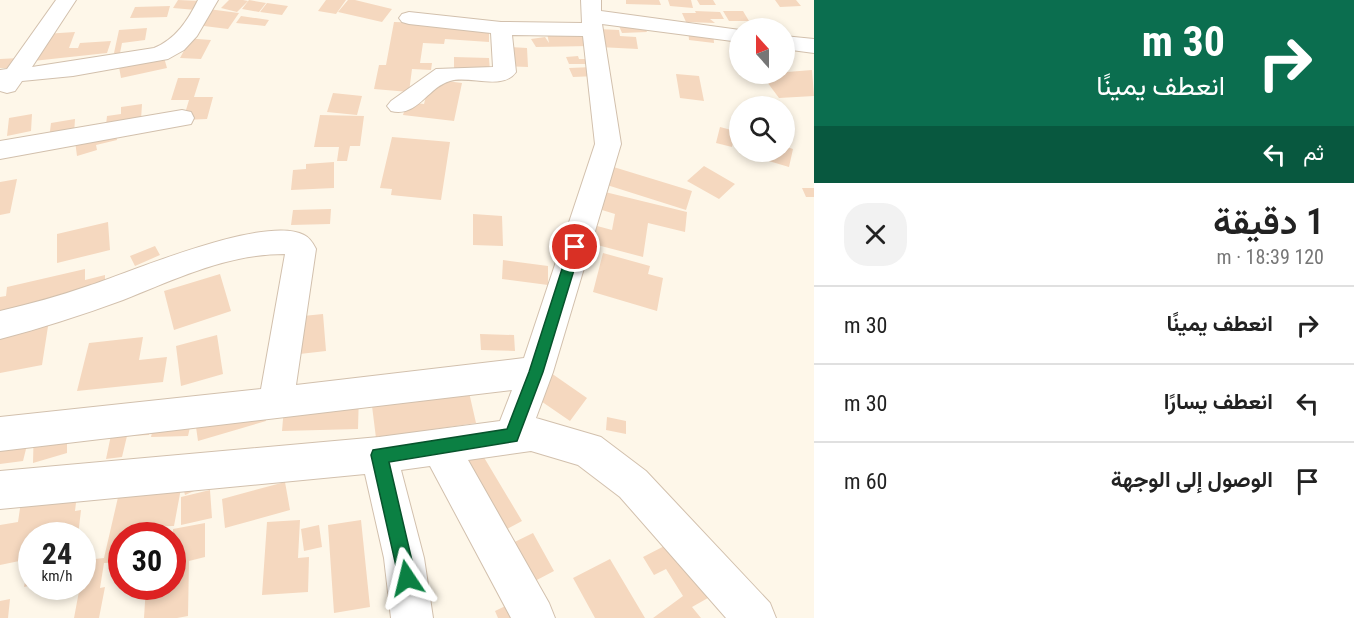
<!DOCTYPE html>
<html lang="ar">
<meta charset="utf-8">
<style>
:root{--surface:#fff;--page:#f2f2f2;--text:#222;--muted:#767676;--line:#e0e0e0}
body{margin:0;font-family:"Roboto Condensed",Vazirmatn,sans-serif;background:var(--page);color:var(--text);direction:rtl;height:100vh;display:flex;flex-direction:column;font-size:22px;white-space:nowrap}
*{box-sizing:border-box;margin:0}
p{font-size:20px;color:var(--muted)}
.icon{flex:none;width:33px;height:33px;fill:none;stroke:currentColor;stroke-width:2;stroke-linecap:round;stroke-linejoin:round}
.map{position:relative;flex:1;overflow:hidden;direction:ltr}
.panel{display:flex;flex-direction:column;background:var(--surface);width:540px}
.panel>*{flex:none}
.guide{background:#0b6e4f;color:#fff;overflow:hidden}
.needle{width:39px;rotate:339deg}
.buttons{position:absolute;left:729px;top:18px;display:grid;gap:12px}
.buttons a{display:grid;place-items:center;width:66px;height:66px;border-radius:50%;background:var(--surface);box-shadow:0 3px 9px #0003;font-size:30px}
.speed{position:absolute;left:18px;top:522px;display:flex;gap:12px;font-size:30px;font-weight:700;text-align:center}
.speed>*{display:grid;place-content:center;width:78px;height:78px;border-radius:50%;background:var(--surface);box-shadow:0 3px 9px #0003;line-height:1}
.speed small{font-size:15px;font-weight:400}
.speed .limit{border:9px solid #d22;background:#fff;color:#111}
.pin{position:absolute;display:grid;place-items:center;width:51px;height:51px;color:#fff;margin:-26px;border:3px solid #fff;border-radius:50%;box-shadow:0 2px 6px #0007}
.me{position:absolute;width:66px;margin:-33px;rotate:350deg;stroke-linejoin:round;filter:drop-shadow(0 0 4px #0008)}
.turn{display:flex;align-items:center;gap:21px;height:126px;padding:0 30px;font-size:27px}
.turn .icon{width:78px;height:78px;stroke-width:2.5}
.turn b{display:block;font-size:42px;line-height:51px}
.then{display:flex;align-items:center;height:57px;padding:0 30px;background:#0003;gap:12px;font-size:22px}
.round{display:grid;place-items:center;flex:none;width:63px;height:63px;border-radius:24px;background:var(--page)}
.summary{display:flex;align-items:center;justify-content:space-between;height:102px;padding:0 30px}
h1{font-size:36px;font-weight:600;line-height:45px}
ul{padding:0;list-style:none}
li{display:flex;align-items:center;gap:18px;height:78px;padding:0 30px;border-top:2px solid var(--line)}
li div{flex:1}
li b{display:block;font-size:22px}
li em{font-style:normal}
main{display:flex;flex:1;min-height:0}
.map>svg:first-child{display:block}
</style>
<main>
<section class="panel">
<div class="guide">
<div class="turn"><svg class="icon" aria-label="right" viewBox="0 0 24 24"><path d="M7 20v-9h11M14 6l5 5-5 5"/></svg><div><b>30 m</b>انعطف يمينًا</div></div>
<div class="then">ثم<svg class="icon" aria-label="left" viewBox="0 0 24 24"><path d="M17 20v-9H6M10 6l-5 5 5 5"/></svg></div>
</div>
<div class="summary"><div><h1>1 دقيقة</h1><p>120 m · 18:39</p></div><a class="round"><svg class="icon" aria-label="close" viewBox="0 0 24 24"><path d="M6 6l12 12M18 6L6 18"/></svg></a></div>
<ul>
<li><svg class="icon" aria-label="right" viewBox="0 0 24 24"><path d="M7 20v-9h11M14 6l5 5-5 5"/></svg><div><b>انعطف يمينًا</b></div><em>30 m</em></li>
<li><svg class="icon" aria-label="left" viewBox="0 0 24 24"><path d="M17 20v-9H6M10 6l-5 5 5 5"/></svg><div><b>انعطف يسارًا</b></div><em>30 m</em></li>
<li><svg class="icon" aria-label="arrive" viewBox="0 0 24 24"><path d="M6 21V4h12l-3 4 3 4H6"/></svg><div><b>الوصول إلى الوجهة</b></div><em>60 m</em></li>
</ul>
</section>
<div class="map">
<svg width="814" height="618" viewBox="0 0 814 618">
<rect width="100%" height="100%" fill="#fef7e9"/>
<path fill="#f5d8bf" d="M178 0 201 1 196 10 173 8Z
M229 0H243L248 1 237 12 221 8Z
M249 0 266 3 259 12 242 9Z
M326 0H346L336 14 318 11Z
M348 0H355L392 9 382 22 338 12Z
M626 0H659L661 5 626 4Z
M668 0H691L693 8 670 6Z
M697 0H713L716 5H700Z
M775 0H796L801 6 780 7Z
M267 3 288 6 282 15 260 12Z
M170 6 167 17 130 18 135 7Z
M208 9 239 13 228 29 196 25Z
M695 11 720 12 724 19H710L715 23 686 22 682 13H696Z
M723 11H743L749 21H729Z
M241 16 269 20 265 26 236 23Z
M641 19 647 32 622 33 617 21Z
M394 22 427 23 426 26 489 29V42L445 39 444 44 423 43 420 63H432L431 70 412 69 409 92 374 89 379 65H386Z
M147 28 145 40 122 43 120 53H114L119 30Z
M688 28 713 30 714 43 689 40Z
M597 29 619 30 620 36 636 37 638 49 599 47Z
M75 32 69 48H78L80 43 111 41 107 53 33 61 44 34Z
M547 33H586L590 46 536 47 531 39 545 37 549 43Z
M171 37 211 40 201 59 180 58 187 45Z
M510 47 527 48 528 67 497 66Z
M163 54 167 68 121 78 119 67Z
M578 56 579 59H585L587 64H569L566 57Z
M454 57 489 58 490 71H454Z
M19 58 14 68H0V59Z
M593 67 597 76 573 77 569 68Z
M812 70 814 96 779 98 761 74Z
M676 74 699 76 704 101 680 98Z
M178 78H200L194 97H213L207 119 183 120 189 100H171Z
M423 78 462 83 454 121 403 115 407 102 424 104 427 92Z
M333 93 362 96 357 115 327 112Z
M142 104 141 120 106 125 107 116 121 114V107Z
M32 114 31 131 7 136 9 118Z
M320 115 364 116 360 146H350L347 161H337L339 147H314Z
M75 119 74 135 49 139 51 123Z
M720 127 735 131 732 147 716 143Z
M115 132 117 140 96 145 97 150 77 156 75 141Z
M392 137 450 142 441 200 391 195 392 189 380 188Z
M784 146 793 149 789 167 752 156 754 152H784Z
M334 162V188L291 190 293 170 306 169V164Z
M607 165 692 191 686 210 607 185Z
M704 166 735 184 719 199 687 181Z
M17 179 10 213 0 215V182Z
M802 188H814V197H806Z
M605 192 687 212 685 232 648 223 643 257 582 241 586 223 612 230 615 214 602 210Z
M331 209 330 224 291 225 293 210Z
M473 214 502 216 503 246 473 245Z
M108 222 110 250 57 263V234Z
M155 246 160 255 135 266 130 256Z
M603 253 650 266 648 274 663 278 657 311 593 292Z
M503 260 548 266V285L502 279Z
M85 269V280L105 275V289L0 315V297L6 296 7 287Z
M220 274 231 311 174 330 164 291Z
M51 307 42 365 0 373V336Z
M323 314 326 351 273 357V319Z
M480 334 514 335 515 351 481 350Z
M217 335 223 374 181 386 176 346Z
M143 337 139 360 167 357 163 382 77 391 89 343Z
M538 364 587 398 570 421 519 386Z
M468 388 476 423 376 438 372 406Z
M359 393 358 429 282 431 285 395Z
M261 394 266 421 198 441 194 413Z
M153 408 149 435 127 436 122 457 106 459 116 411Z
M157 410H194L188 436 151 437Z
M67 414V453L33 463 34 423Z
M607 417 626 421V434L606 430Z
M31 429 23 461 0 464V433Z
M476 444 522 521 479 544 441 462Z
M80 470 75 511 81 510 78 536H32V585L24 587 29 559 0 565V525L18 522 24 481Z
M122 480 210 484 185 495 182 483 174 526 146 527 144 536H122V562L104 563 100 588 105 587 99 618H74L80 586H82L85 560 104 558Z
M285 482 290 510 225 528 222 499Z
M210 490 212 518 181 525V497Z
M300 520 298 558 309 557 308 592 262 595 267 522Z
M361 520 370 607 334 613 328 525Z
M205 523V557L189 561 188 616 177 618H144L146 586H172L173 529Z
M319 525 322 547 304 551 301 529Z
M533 533 554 571 512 593 492 553Z
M678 539 715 594 692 607 701 618H653L683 596 666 569 654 575 643 557Z
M610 559 645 618H595L573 578Z
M528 595 539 618H498L495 611Z
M10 599 8 618H0V601Z"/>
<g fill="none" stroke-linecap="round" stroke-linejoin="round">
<defs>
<path id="minor" d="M56 0H76L32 67 154 48C176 39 188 20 198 0H218L197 36 184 50 168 59 73 76 22 81 15 91 7 93 0 91V70L7 69Z
M581 0H601V11L740 30V42L602 24 621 144 553 372 536 418 601 437 646 471 770 603 776 618H726L620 497 578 465 531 451 468 460 549 603 555 618H511L430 466 401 470 424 558 433 618H391L384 558 365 474 0 509V471L379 437 500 421 512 390 0 451V417L261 389 285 254C227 254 176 279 123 300 82 315 42 328 0 339V311C30 304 59 296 88 286 131 272 265 214 304 235 310 238 313 243 316 249L296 385 524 358 595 144 583 36 512 35 516 72C503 91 469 75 450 81 428 87 417 118 391 111L387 106 391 101 436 69 493 67 491 33 409 24 402 22 399 18 402 14 409 12 501 22 582 23Z
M784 36 814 39V53L784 49Z
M182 110 191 112 194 118 191 124 0 159V141Z"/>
</defs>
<use href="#minor" stroke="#d2c0ad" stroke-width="2"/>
<use href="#minor" fill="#fff" fill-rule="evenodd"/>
</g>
<path fill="#0b8043" stroke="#07532c" stroke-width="1.5" d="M575 242 581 247 543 372 517 441 389 462 416 578 413 584 407 587 400 584 371 455 373 450 507 429 529 372 569 247Z"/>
</svg>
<div class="buttons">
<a><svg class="needle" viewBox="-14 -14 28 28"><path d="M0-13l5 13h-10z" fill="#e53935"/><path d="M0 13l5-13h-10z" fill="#767676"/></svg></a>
<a><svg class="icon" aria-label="search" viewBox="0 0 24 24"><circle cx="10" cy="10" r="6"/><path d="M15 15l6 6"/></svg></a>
</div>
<div class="speed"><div>24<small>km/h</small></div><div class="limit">30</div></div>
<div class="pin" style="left:575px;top:247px;background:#d93025"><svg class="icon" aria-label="arrive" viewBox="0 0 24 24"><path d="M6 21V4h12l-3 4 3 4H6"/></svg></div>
<svg class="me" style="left:407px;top:578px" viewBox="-20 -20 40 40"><path d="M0-17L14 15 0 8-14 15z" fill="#0b8043" stroke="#fff" stroke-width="4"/></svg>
</div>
</main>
